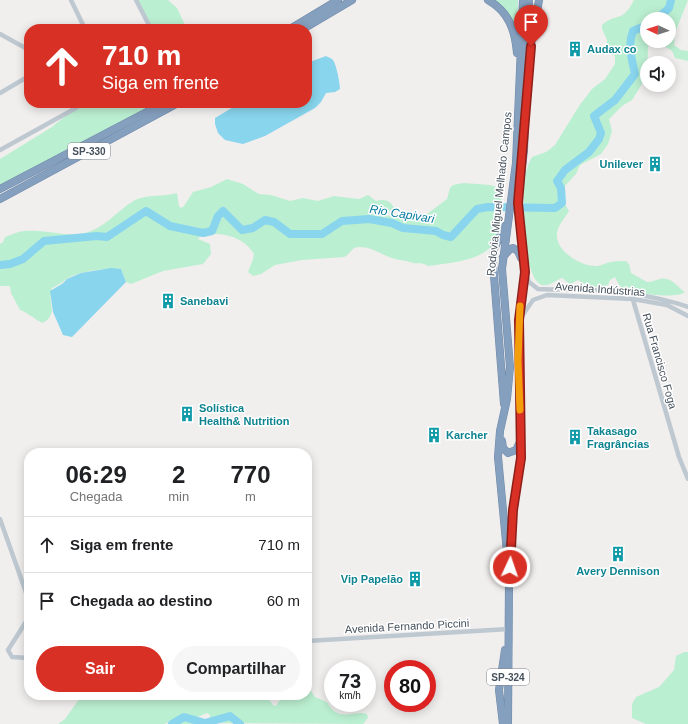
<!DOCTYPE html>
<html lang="pt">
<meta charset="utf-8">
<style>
:root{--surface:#fff;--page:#f6f6f6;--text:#202124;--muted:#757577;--line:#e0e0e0;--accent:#d93025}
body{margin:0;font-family:Helvetica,sans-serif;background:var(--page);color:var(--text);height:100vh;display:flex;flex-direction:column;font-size:15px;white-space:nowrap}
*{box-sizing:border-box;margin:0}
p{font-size:13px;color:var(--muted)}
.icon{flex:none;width:22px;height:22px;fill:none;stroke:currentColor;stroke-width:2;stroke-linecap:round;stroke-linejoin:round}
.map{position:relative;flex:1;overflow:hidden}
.panel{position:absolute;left:24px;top:448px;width:288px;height:252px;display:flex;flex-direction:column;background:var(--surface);border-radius:16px;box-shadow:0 2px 10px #0003}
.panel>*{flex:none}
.banner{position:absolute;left:24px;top:24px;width:288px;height:84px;border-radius:16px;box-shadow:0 2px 10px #0003;background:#d93025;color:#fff;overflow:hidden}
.needle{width:26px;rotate:274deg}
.buttons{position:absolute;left:640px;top:12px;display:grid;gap:8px}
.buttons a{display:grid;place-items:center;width:36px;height:36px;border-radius:50%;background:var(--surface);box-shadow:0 2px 10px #0003;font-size:20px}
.speed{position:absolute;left:324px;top:660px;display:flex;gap:8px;font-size:20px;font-weight:700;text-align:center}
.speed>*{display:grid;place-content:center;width:52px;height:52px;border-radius:50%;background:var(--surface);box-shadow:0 2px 10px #0003;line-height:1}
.speed small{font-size:10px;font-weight:400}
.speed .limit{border:6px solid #d22;background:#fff;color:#111}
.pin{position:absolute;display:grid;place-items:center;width:34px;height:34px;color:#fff;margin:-41px -17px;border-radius:50% 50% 50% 0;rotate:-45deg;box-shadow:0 0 4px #0007}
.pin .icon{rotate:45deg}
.me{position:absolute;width:44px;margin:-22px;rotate:3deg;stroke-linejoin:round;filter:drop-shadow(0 0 3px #0008)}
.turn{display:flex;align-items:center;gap:14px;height:84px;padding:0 12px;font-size:18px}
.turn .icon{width:52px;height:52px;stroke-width:2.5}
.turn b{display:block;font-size:28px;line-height:34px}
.eta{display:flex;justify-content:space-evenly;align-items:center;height:68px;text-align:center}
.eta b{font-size:24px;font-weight:800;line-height:28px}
.cta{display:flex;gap:8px;margin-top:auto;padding:8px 12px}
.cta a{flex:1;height:46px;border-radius:24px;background:var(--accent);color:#fff;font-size:16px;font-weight:800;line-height:46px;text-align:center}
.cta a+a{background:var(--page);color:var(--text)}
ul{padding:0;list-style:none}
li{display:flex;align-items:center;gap:12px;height:56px;padding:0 12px;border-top:1px solid var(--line)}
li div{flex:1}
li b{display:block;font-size:15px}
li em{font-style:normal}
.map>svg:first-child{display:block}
</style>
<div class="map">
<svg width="688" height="724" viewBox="0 0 688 724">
<rect width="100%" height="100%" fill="#f1eeee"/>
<path fill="#bbefd1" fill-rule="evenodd" d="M136 0H168L177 8 187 29H151Z
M492 0H518L517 30 513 21Z
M634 0H688L675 33 674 45 681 50 688 51V61L675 58 672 51 666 47 648 46 647 76 632 100 622 106 609 119 612 131 608 144 601 154 580 165 576 174 564 187 563 201 569 211C565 218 558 225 557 233 555 251 580 266 596 266 600 266 603 264 607 263 613 261 620 261 626 261L629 264 631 273 647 282C652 282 655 280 660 279 671 276 677 287 685 292 677 299 634 294 624 289 619 286 617 281 615 277L610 280 608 285C596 288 588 288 578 280L570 284 562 278C556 280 549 287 542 285 522 279 522 196 525 178 526 170 528 164 532 157L546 152 555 145 579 106 592 89 605 79 615 64V56L607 52V40L602 29V25C616 12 622 24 634 0ZM647 19H669V41H647Z
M81 103H151L148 108 0 193V159L52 127Z
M227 179 243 184 259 194 271 195 290 201 303 198 318 201 334 196 359 199 368 195 376 201C384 199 390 200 394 208L393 210 371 212V214C385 216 408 216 419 220L447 199 450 188 453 185 464 183 490 185 496 187 502 198 499 203 490 206C500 210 502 212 501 224 498 261 456 262 428 266 420 261 417 265 410 262 403 260 396 260 389 257 379 253 371 247 359 247 351 247 350 255 344 257L302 260 275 265 261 274 253 276 248 272 253 259 254 254C242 235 221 232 201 235L198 239 210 244 211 254 203 264 163 271 131 284 126 282 121 269C107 268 81 271 68 278 62 282 59 285 52 288 46 303 60 312 43 323 35 320 29 313 20 310L11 293 10 286H0V244L3 242 5 237C11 235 19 231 25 231 42 229 64 236 81 234 104 230 116 211 135 200 147 194 164 197 177 193L179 206 181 208 184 206 193 192 211 187Z
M684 652H688V724H646L632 718V704L636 697 659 687 674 670 676 656Z
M311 691 315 697 327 702C339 724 354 709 367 714L368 718 363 724 209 723 210 715 207 713 195 718V724H177L172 721 164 724H58L65 719 82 695H266L273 705 276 706C282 693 294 695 307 695V692Z"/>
<path fill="#88d5ed" d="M326 56C328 57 330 58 332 59 336 62 340 83 340 89L335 92 326 93 321 102 315 108 265 136 243 144 225 140 218 133 215 124V118L240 103H307V63Z
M111 268 121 269 126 282 72 337 63 335 53 312 50 291 62 284 67 279 81 273Z"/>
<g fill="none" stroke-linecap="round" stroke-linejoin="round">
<path stroke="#88d5ed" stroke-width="8" d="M657 19 669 8 671 0
M0 265 10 264 23 259 44 241 97 236 107 237 146 211 170 226 203 233 212 231 218 216 223 211 242 230 253 228 265 220 274 222 290 234H322L342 221 369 219 392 223 403 228 436 231 443 235 451 237 477 209 488 207 555 208 562 203 561 188 557 181 565 170 589 152 599 139 601 133 594 116 615 100 635 74C632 59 627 46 633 31L647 25
M172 724 184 717 205 723 230 716 240 724"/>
<defs>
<path id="highway" d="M488 0C509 12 515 30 517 53
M290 29 338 0
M303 29 352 0
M532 40 539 0
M0 189 164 103
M0 199 178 103
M503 257 510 249 513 248 518 251 521 258
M504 404 493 263 494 249 505 226
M502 441 503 448 508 453 516 450 520 442
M507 552 498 457 500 431 507 399 510 367 502 269 516 163 523 0
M503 724 499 690 505 650
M508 724 509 580 511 527 521 458 519 320 525 272 518 203 524 150 529 0"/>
</defs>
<use href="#highway" stroke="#708aa9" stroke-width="8"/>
<path stroke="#bec8d0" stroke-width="4.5" d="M71 0 85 29
M136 0 151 29
M0 34 29 50
M0 93 29 76
M0 150 76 108 82 103
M525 273 529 282 538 289C551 290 563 289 575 289 613 291 652 294 688 307
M631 293 679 457 688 479
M520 319 533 300 547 295 633 299 667 305 688 316
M0 519 29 601
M29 617 8 650 12 657 29 658
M307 641 509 629"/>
<use href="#highway" stroke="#859fbe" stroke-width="7"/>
</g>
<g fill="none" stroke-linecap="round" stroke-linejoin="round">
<defs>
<path id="route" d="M510 567 513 510 521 458 519 320 525 272 518 203 531 46"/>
</defs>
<use href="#route" stroke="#8d1f18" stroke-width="10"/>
<use href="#route" stroke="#d93025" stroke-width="7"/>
<path stroke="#f59e0b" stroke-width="7" d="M520 410 518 360 520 306"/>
</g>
<defs>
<symbol id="building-bare" viewBox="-9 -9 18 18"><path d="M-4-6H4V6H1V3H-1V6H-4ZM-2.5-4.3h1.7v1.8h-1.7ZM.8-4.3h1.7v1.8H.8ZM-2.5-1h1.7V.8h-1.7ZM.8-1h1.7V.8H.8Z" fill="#0f9aa8" stroke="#fff" stroke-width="2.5" paint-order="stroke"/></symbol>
</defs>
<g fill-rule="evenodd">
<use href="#building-bare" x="564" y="38" width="22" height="22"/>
<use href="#building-bare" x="644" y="153" width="22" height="22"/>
<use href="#building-bare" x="157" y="290" width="22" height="22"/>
<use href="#building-bare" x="176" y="403" width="22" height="22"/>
<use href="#building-bare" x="423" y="424" width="22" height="22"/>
<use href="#building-bare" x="564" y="426" width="22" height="22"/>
<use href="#building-bare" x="607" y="543" width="22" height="22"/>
<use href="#building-bare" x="404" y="568" width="22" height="22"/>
</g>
<g text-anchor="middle" stroke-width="3" stroke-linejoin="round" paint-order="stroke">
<g fill="#fff" stroke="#7e858d" stroke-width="1">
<rect x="68" y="143" width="42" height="16" rx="3"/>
<rect x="487" y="669" width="42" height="16" rx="3"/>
</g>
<g font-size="10" font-weight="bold" fill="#46515c">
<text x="89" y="155">SP-330</text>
<text x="508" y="681">SP-324</text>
</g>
<g font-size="11" font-weight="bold" fill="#0d838f" stroke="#fff" text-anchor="start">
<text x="587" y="53">Audax co</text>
<text x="643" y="168" text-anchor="end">Unilever</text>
<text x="180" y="305">Sanebavi</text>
<text x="199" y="412">Solística<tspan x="199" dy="13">Health&amp; Nutrition</tspan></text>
<text x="587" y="435">Takasago<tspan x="587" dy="13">Fragrâncias</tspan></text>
<text x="446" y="439">Karcher</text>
<text x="618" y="575" text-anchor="middle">Avery Dennison</text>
<text x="403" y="583" text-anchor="end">Vip Papelão</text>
</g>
<g font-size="11" fill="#46515c" stroke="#fff">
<text transform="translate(499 194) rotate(-84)" y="4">Rodovia Miguel Melhado Campos</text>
<text transform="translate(600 289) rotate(4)" y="4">Avenida Indústrias</text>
<text transform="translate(660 361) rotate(74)" y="4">Rua Francisco Foga</text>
<text transform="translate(407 626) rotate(-3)" y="4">Avenida Fernando Piccini</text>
</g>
<g font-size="12" font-style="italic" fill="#0a7ea2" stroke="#fff">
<text transform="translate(402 214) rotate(9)" y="4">Rio Capivari</text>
</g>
</g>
</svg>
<div class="buttons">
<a><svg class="needle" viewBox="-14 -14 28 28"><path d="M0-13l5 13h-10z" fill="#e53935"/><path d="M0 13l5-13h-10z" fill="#757577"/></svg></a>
<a><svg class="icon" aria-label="sound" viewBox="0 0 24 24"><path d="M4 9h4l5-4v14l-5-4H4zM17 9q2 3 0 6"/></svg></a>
</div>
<div class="speed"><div>73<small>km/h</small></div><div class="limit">80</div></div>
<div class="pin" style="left:531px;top:46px;background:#d93025"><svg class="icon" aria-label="arrive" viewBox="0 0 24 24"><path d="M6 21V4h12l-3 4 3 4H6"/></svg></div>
<svg class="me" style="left:510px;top:567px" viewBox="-20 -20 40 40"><circle r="17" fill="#d93025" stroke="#fff" stroke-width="3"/><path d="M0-11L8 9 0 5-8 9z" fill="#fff"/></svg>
<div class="banner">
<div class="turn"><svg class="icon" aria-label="ahead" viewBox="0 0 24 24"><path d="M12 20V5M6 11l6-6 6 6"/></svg><div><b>710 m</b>Siga em frente</div></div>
</div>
<section class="panel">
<div class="eta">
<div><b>06:29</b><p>Chegada</p></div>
<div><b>2</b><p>min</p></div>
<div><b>770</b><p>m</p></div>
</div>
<ul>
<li><svg class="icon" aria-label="ahead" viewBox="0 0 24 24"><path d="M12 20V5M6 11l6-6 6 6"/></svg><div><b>Siga em frente</b></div><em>710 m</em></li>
<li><svg class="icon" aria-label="arrive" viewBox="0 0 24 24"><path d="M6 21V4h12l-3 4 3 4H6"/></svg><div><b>Chegada ao destino</b></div><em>60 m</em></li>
</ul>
<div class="cta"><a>Sair</a><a>Compartilhar</a></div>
</section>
</div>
